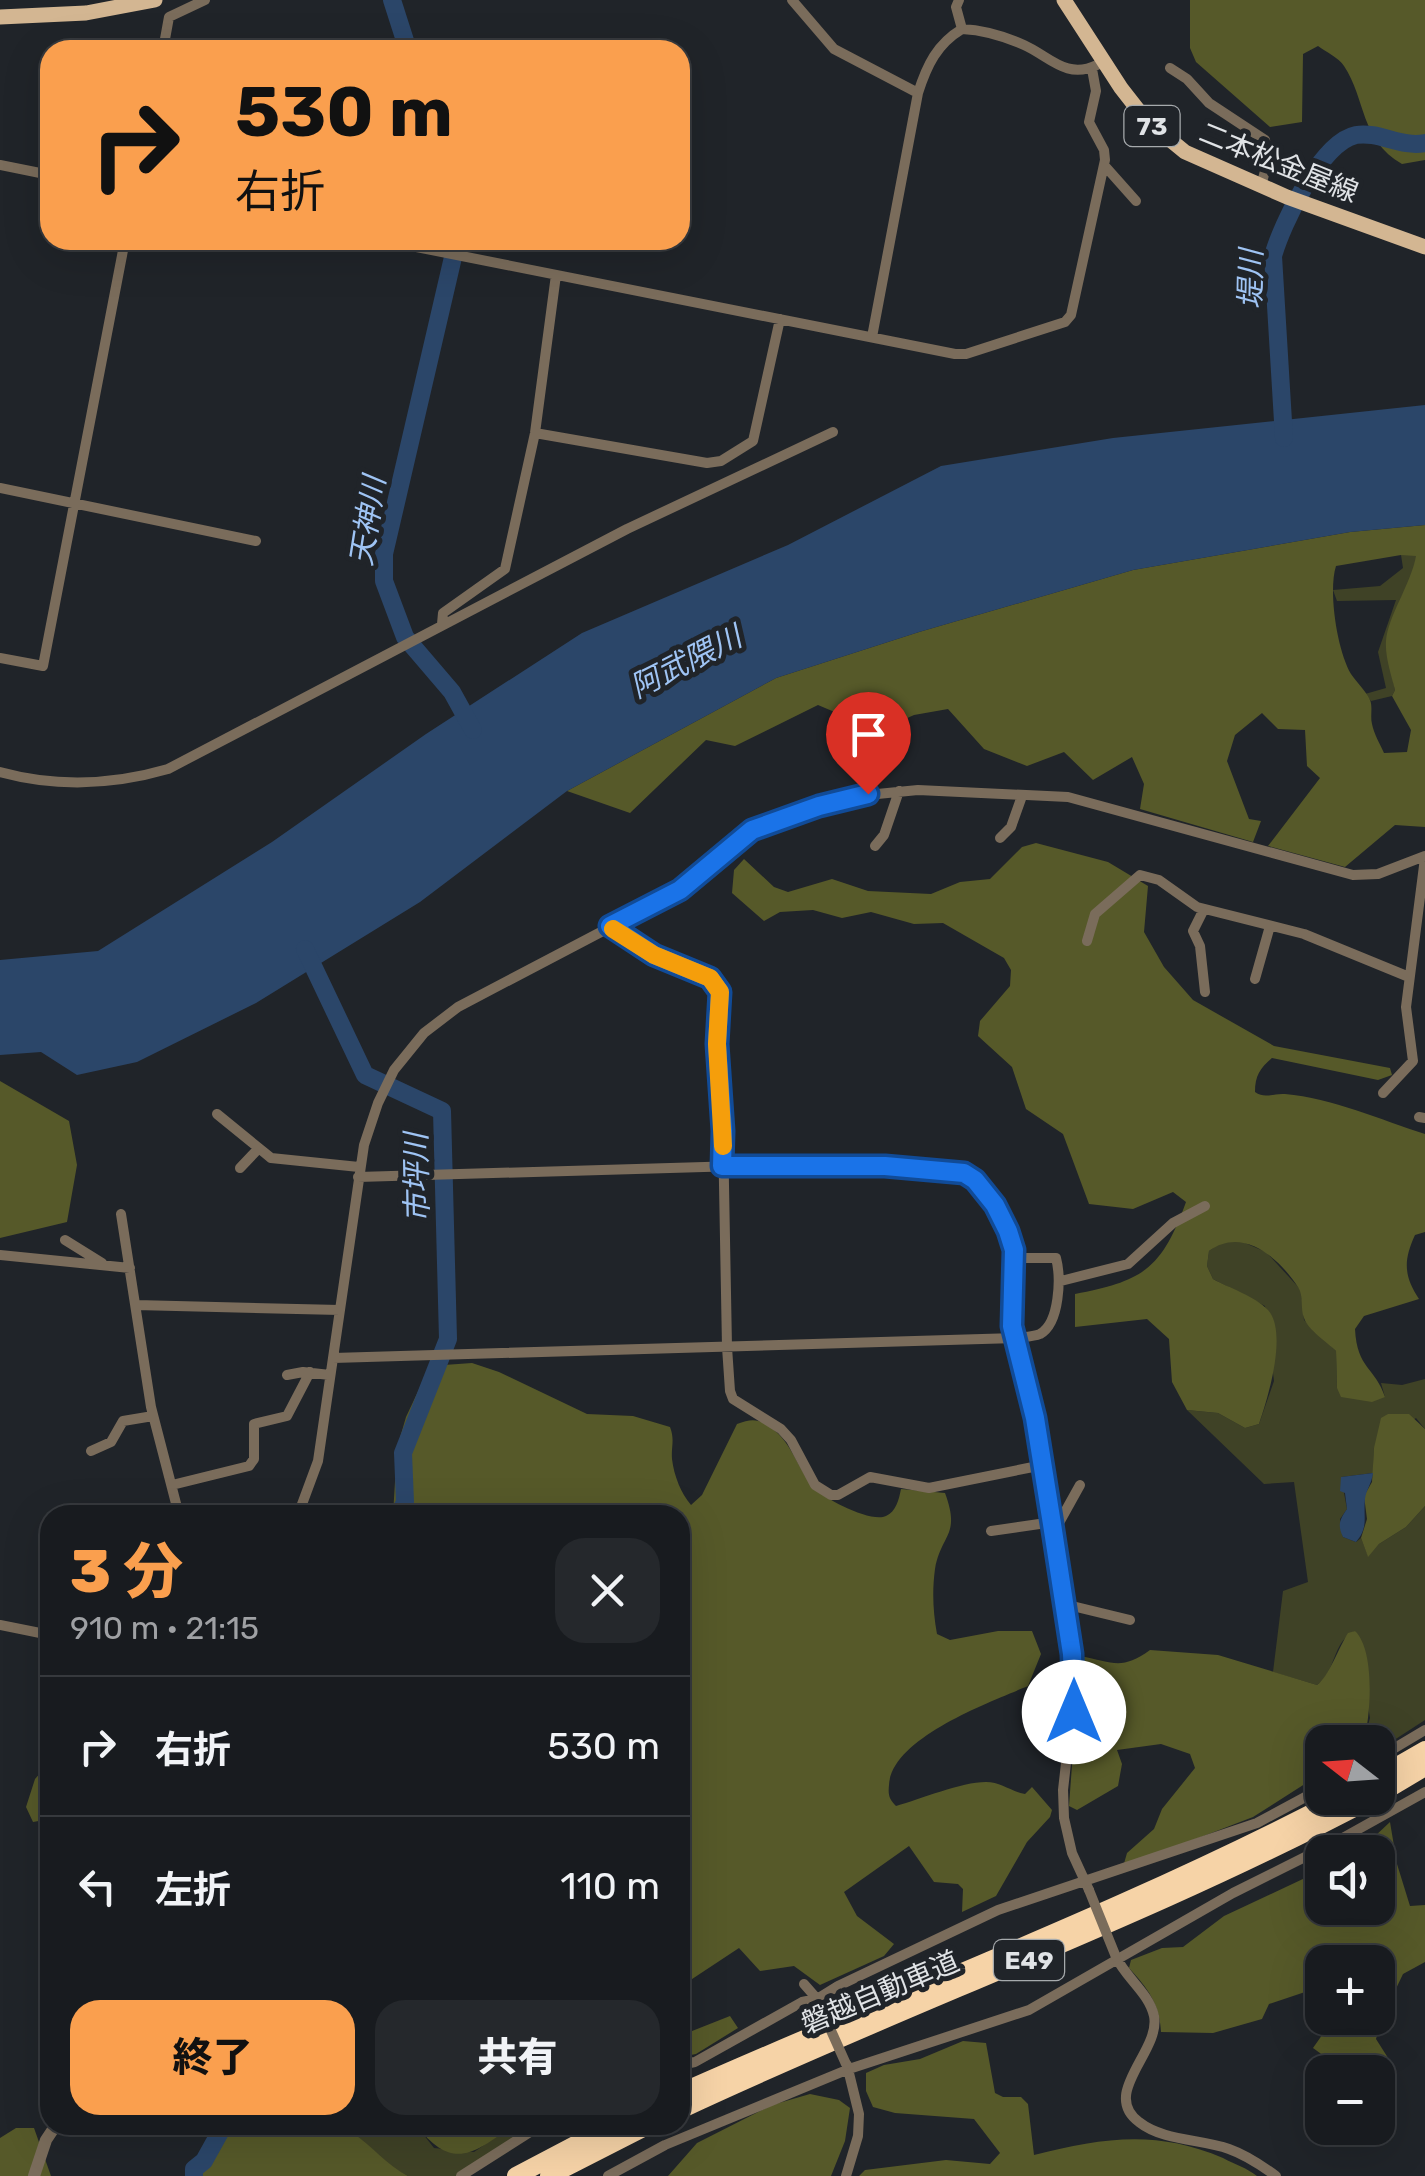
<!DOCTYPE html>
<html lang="ja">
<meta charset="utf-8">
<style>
:root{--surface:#181b1f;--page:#25282c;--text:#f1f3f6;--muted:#9fa1a4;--line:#36393d;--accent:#fa9f4e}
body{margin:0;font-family:Rubik,"Noto Sans JP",sans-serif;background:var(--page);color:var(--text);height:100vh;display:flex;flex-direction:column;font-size:38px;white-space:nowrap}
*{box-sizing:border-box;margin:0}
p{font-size:32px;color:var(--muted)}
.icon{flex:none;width:55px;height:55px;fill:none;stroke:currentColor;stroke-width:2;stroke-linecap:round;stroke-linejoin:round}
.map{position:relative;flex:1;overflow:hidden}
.details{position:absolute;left:40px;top:1505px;width:650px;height:630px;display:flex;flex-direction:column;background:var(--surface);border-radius:30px;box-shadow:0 10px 40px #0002,0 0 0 2px var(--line)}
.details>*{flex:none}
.hud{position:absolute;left:40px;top:40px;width:650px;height:210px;border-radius:30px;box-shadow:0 10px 40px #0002,0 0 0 2px var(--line);background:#fa9f4e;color:#111;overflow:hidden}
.needle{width:65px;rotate:287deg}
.tools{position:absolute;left:1305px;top:1725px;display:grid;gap:20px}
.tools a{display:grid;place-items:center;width:90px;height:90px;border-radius:20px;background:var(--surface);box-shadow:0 10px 40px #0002,0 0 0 2px var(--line);font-size:50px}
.pin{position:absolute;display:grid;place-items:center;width:85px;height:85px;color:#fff;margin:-102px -42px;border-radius:50% 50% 50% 0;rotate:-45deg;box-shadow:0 0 10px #0007}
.pin .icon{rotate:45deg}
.me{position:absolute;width:110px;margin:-55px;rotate:0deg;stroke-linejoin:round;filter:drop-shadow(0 0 8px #0008)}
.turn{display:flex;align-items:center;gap:35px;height:210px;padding:0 30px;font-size:45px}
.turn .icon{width:130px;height:130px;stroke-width:2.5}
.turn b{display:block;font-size:70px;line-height:85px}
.round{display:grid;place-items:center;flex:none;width:105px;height:105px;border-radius:30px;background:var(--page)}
.summary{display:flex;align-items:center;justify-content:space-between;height:170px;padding:0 30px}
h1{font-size:60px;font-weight:800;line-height:75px;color:var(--accent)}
.action{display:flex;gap:20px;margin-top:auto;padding:20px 30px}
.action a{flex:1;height:115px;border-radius:30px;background:var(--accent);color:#111;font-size:40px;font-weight:800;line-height:115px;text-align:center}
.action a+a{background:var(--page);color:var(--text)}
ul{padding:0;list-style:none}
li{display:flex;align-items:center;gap:30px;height:140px;padding:0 30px;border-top:2px solid var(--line)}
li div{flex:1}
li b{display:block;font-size:38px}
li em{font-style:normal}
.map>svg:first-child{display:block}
</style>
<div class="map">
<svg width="1425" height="2176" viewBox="0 0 1425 2176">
<rect width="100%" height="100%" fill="#202429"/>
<path fill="#3f4226" d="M1401 555H1417L1412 575 1386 643 1395 690 1392 696 1371 701 1365 694 1386 688 1378 652 1396 600 1337 601 1333 590 1380 586 1403 568Z
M1238 1240 1266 1252 1301 1290 1304 1320 1336 1351 1337 1388 1385 1397 1381 1383 1402 1385 1425 1379V1429L1416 1418 1374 1448 1373 1473 1341 1477 1347 1509 1340 1519 1343 1537 1356 1542 1361 1538 1368 1556 1379 1544 1406 1527 1425 1506V1720L1388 1744 1364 1740 1370 1718 1355 1631C1332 1641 1336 1673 1317 1685L1273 1672 1283 1591 1308 1582 1294 1482 1264 1484 1187 1410 1218 1413 1245 1428 1259 1424 1274 1381 1265 1306 1213 1279 1207 1266 1209 1251 1222 1241Z
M334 2125H416L434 2148 474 2152 513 2125H543L457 2176H408L388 2166 354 2134Z"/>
<path fill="#565929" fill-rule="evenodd" d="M1190 0H1425V160L1402 164C1360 140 1366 99 1344 66 1339 58 1326 52 1318 46L1303 54 1302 122 1270 127 1196 62 1190 48Z
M1425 525V827L1395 825 1345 867 1268 846 1320 778 1307 766 1305 730 1278 729 1262 713 1235 735 1227 761 1249 819 1261 821 1253 842 1140 809 1144 784 1132 757 1093 780 1064 752 1027 766 984 749 948 709 914 715 839 749 844 716 818 705 735 746 706 740 630 813 567 791 776 678 919 632 1133 570 1350 532ZM1401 555 1416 556C1411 584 1388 616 1386 641 1385 657 1391 674 1395 690L1392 696 1411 730 1407 752 1384 753C1380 744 1374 734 1372 724 1370 716 1373 707 1370 700 1366 691 1357 683 1351 674 1337 650 1328 591 1336 566Z
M1036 843 1108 862 1148 886 1144 932 1164 967 1193 1000 1274 1046 1390 1068 1392 1075 1378 1080 1272 1058C1260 1068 1255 1076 1255 1092 1265 1099 1273 1093 1285 1094 1332 1098 1381 1120 1425 1134V1232L1415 1235C1403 1261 1404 1276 1419 1299L1364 1316 1355 1329C1357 1369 1375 1367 1385 1397L1372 1402 1341 1397 1337 1388 1336 1351C1327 1342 1308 1330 1304 1318 1300 1308 1304 1296 1298 1287 1279 1258 1243 1226 1209 1251L1207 1266 1213 1279C1229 1288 1255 1296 1268 1310 1288 1332 1268 1398 1259 1424L1245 1428 1218 1413 1187 1410 1172 1382 1169 1339 1147 1319 1075 1327V1294C1144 1281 1162 1268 1186 1202L1173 1192 1133 1209 1089 1204 1063 1134 1026 1109 1012 1067 978 1036 980 1021 1010 986 1011 970 1004 958 943 923 914 924 871 912 842 918 813 910 780 912 764 921 732 893 734 870 744 859 774 887 788 892 832 879 868 891 931 894 960 882 990 879 1022 847Z
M0 1081 69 1121 77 1165 67 1222 0 1238Z
M472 1363 499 1372 587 1414 633 1416 670 1427C675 1440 671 1447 672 1459 674 1476 681 1493 691 1505L702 1495 737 1424C749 1420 756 1418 767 1425 791 1439 797 1468 814 1488 825 1499 871 1523 886 1516 896 1512 899 1499 901 1489L945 1493C961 1536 941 1534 935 1569 932 1591 933 1612 937 1634L950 1640 998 1631H1032L1041 1654 1028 1686C990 1702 891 1738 889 1785 888 1795 889 1799 896 1806 921 1799 961 1782 986 1782 1001 1782 1012 1792 1025 1794L1032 1787 1052 1810 1050 1817 1027 1842 996 1896 962 1912 963 1889 958 1884 934 1882 909 1846 844 1892 857 1916 894 1944 884 1956 820 1985 794 1966 760 1971 739 1948 680 1987V1515H393L397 1448 406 1417 430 1366Z
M1388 1414H1409L1425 1429V1506L1406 1527 1379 1544 1368 1557 1361 1538 1367 1519 1364 1496 1372 1482 1374 1448 1381 1418Z
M1355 1631C1375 1650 1371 1714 1364 1740L1322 1742V1773L1253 1817 1123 1867 1127 1853 1154 1829 1162 1809 1195 1768 1190 1754 1161 1744 1117 1750 1122 1764 1118 1786 1077 1810 1069 1806 1080 1656C1113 1662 1121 1671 1150 1650L1218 1655 1317 1685C1328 1678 1339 1647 1348 1633Z
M50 1762V1819L33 1822 26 1807 35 1779Z
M1390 1822 1397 1864 1410 1906 1425 1905V1962L1403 1974 1383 2016 1376 2039 1390 2061 1346 2072 1313 2048 1334 2018H1378V1962H1322V1992L1308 1991 1269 2004 1262 2019 1213 2033 1161 2032C1160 2005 1148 1988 1129 1968L1131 1960 1162 1948 1183 1947 1224 1916 1322 1870V1908H1378V1852H1358Z
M730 2016 738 2028 696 2054 680 2057V2022L687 2033Z
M963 2041 986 2043 995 2093 1003 2097H1021L1028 2104 1034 2155C1102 2138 1156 2129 1223 2158 1234 2164 1247 2168 1257 2176H859L865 2170 946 2160 990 2164 1000 2153 974 2119 895 2113 873 2107 866 2091V2073L884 2065 920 2059Z
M810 2094 839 2100 850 2108 845 2141 831 2176H668L697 2143 772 2105Z
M227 2125C260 2125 324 2117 352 2133 372 2145 386 2165 408 2176H201L207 2157Z
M416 2125H513C473 2155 452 2171 416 2125Z
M16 2128H34L51 2176H0V2138Z"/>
<path fill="#2b4669" d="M1425 405V525L1350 532 1133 570 919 632 776 678 567 791 420 902 256 1003 137 1062 77 1075 41 1052 0 1055V960L98 951 272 842 426 734 582 633 788 545 941 466 1113 438Z
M1373 1473C1372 1483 1366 1490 1365 1499 1363 1517 1369 1527 1356 1542L1343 1537C1337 1525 1340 1519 1347 1509L1345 1493 1340 1491 1341 1477Z"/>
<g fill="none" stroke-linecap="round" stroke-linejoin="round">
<path stroke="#2b4669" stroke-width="18" d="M392 0 408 50
M457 240 391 524 384 554V581L405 637 452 692 473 730
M1284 438 1273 256C1282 224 1321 142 1356 135 1379 131 1401 148 1425 143
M305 949 365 1075 442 1111 448 1339 403 1453 405 1502 399 1515
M194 2176V2169L204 2161 224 2125"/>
<path stroke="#7a6c5b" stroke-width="10" d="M792 0 834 49 918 93
M959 0 956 7 962 29
M163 50 169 17 205 0
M1170 68 1187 79 1209 103 1265 140 1269 156 1261 186
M0 165 50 175
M1104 165 1136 201
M381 240 955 354H966L1065 322 1071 315 1105 160 1104 150 1089 122 1096 91 1092 69
M872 337 918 93C927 65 937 44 962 29 982 30 1006 37 1024 45 1049 56 1066 80 1097 65
M535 433 707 463 721 461 753 441 780 319
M0 488 256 541
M442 624 443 613 505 569 535 433 556 275
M0 658 43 666 125 240
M0 772C55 787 113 785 168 769L627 529 833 432
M1000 838 1011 827 1022 796
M875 846 884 835 899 791
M1204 909 1193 931 1200 946 1205 992
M610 926 654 955 709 978 719 992V1092L723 1131 727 1347 730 1391 733 1399 781 1429 791 1440 815 1485 831 1495H838L870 1477 929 1488 1043 1465
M1087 941 1095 914 1140 875 1159 880 1197 907 1304 934 1409 977
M1255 979 1270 926
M1383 1093 1413 1061 1406 1007 1425 858
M217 1114 271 1158 359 1167
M1419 1117 1425 1118
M240 1168 258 1149
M358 1177 804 1164 925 1168 963 1173 975 1180 995 1205 1008 1231 1013 1250 1012 1325 1035 1417 1075 1683 1063 1790 1064 1818 1072 1853 1089 1890
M121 1214 151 1407 179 1515
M65 1240 102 1263
M0 1255 130 1268
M1061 1281 1128 1264 1173 1223 1205 1206
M136 1305 340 1310
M333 1358 1016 1338C1022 1337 1033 1337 1040 1334 1060 1323 1061 1277 1056 1258H1014
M287 1375 303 1372 330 1375
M91 1451 111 1442 123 1421 153 1416
M172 1485 249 1466 254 1459V1424L287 1416 310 1372
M298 1515 318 1461 364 1145 378 1103 394 1070 424 1033 458 1007 681 890 752 830 847 797 918 790 1068 797 1353 875 1378 874 1425 856
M991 1531 1060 1521 1080 1485
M1064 1604 1130 1620
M0 1625 50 1635
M1378 1758 1425 1730
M1116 1957C1126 1978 1149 1993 1154 2016 1161 2051 1100 2093 1139 2122 1163 2141 1201 2139 1229 2149 1246 2155 1261 2165 1276 2176
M804 1984 818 2000
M680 2065 695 2062 802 2002 817 1999 838 1986 998 1910 1257 1823 1322 1788
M461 2176 541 2125
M608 2176 665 2145 849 2069 1029 2010 1233 1893 1339 1840 1425 1792
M846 2176 858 2136 859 2114 847 2065"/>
<path stroke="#7a6c5b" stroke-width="12" d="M34 2176 46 2140 56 2125"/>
<path stroke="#d3b692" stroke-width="15" d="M1064 0 1121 88 1146 120 1185 152 1287 197 1425 247
M0 17 86 13 155 0"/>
<path stroke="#f6d3a7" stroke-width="18" d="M1378 1777 1425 1750
M1378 1795 1425 1767
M680 2093C900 1995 1127 1910 1341 1798
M680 2110C910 2002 1149 1917 1373 1798
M516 2176 613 2125
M549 2176 649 2125"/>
<path stroke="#7a6c5b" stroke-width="10" d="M1089 1890 1116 1957
M820 2006 846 2064"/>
</g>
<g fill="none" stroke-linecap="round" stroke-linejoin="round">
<defs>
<path id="route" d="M868 794 819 806 752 830 680 890 610 926 654 955 710 978 720 992 717 1044 723 1131 722 1166H885L964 1173 975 1180 995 1205 1008 1231 1014 1250 1012 1326 1035 1418 1052 1524 1072 1654 1074 1712"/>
</defs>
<use href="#route" stroke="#114b97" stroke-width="25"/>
<use href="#route" stroke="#1a73e8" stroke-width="18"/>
<path stroke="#f59e0b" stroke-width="18" d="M613 929 654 955 710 978 720 992 717 1044 723 1146"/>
</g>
<g text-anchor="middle" stroke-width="10" stroke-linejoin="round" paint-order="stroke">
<g fill="#202429" stroke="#a6aaad" stroke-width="2.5">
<rect x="1124.5" y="106" width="55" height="40" rx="8"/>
<rect x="994" y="1940" width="70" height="40" rx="8"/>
</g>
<g font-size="25" font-weight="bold" fill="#e0e3e6">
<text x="1152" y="135">73</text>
<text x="1029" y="1969">E49</text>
</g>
<g font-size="28" fill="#e0e3e6" stroke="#202429">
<text transform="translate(1279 162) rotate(22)" y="10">二本松金屋線</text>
<text transform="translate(880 1992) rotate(-23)" y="10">磐越自動車道</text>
</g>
<g font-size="30" font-style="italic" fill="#9fc4f4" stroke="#202429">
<text transform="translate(1251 279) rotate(-89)" y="10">堤川</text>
<text transform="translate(368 521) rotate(-81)" y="10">天神川</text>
<text transform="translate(686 662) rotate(-27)" y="10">阿武隈川</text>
<text transform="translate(417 1178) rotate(-91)" y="10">市坪川</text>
</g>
</g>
</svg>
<div class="tools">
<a><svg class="needle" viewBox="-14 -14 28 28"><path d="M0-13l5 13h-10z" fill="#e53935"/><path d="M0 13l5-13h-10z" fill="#9fa1a4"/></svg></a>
<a><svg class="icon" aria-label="sound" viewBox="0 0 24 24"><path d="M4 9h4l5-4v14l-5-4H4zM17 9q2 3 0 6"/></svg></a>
<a>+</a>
<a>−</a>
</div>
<div class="pin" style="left:868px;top:794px;background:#d93025"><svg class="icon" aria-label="arrive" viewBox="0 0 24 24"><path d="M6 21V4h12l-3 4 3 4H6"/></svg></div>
<svg class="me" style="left:1074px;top:1712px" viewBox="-20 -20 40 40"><circle r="19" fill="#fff"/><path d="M0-13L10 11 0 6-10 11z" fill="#1a73e8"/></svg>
<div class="hud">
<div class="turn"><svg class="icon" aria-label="right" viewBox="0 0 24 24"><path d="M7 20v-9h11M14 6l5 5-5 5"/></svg><div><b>530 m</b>右折</div></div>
</div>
<section class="details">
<div class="summary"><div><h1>3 分</h1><p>910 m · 21:15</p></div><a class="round"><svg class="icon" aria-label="close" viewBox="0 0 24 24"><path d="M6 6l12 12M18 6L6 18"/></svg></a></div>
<ul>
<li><svg class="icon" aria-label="right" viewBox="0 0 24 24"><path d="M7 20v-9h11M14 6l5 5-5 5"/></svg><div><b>右折</b></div><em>530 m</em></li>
<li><svg class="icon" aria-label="left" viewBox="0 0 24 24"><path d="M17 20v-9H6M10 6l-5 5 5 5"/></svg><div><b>左折</b></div><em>110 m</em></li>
</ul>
<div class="action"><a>終了</a><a>共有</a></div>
</section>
</div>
